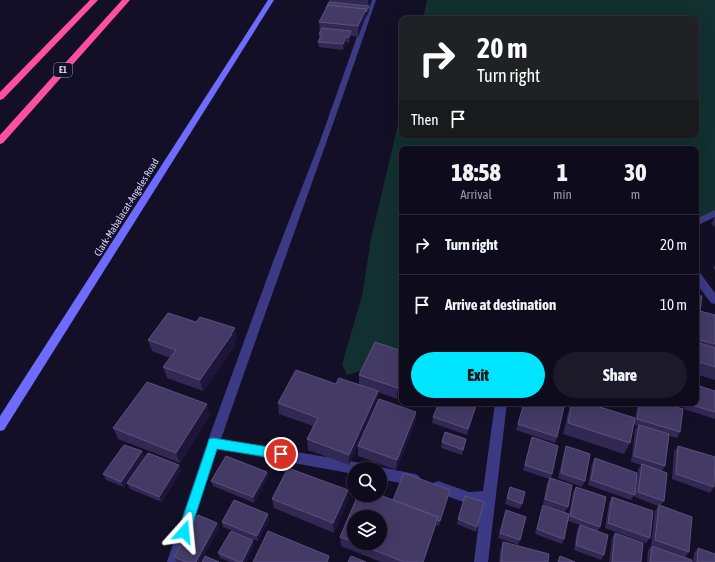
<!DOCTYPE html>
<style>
:root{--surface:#0e0b1c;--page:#1c1929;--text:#f1f3f6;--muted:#9b9ba3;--line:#2e2b3b;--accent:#00e5ff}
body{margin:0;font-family:"Asap Condensed",sans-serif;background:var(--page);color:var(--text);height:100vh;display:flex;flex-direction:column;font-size:15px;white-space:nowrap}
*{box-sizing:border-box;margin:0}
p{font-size:13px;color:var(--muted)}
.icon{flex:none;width:22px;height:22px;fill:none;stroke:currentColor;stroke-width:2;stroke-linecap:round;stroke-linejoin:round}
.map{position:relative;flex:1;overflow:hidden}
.drawer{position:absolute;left:399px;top:146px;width:300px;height:260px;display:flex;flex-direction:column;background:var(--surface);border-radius:8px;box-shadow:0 4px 16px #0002,0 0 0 1px var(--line)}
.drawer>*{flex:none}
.banner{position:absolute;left:399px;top:16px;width:300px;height:122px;border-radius:8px;box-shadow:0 4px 16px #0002,0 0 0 1px var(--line);background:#202124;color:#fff;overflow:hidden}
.buttons{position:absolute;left:347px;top:462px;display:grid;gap:8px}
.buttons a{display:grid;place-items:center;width:40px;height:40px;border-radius:50%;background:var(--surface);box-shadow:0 4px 16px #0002,0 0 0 1px var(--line);font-size:20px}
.pin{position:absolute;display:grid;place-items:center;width:34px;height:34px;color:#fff;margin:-17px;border:2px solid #fff;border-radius:50%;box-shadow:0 1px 4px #0007}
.me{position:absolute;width:44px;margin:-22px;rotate:18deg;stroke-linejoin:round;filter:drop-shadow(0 0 3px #0008)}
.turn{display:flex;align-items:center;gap:14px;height:84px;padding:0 12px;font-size:18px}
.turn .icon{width:52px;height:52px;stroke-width:2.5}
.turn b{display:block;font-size:28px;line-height:34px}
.then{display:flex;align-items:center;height:38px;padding:0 12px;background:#0003;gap:8px;font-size:15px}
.eta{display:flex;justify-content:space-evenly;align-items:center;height:68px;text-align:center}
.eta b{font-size:24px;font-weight:800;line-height:28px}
.cta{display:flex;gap:8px;margin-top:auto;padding:8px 12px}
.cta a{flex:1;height:46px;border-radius:24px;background:var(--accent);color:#111;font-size:16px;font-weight:800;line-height:46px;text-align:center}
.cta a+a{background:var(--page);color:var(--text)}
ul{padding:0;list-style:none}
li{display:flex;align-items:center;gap:12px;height:60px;padding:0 12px;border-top:1px solid var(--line)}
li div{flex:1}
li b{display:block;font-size:15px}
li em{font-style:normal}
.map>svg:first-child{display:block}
</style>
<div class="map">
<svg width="715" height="562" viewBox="0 0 715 562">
<rect width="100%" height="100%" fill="#130f26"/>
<path fill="#12302f" d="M427 0H715V215L696 226V149H402V359L347 375 342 364 362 296 371 239 402 107V135H696V19H423Z"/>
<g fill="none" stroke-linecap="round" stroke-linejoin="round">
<path fill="#3d3a85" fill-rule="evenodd" d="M370 0H376C326 147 272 292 221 439L361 463 365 465 367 469H354V474L217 449 181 562H167L207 443 273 262 320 141Z
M715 210V217L696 226V219Z
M696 272 700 273 715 293V304L711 303 696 283Z
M495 403H507L488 562H474L481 504H469L433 491 432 487 433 483 438 481 469 492 483 491Z
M380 467 415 474 419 476 421 480 419 484 415 486 380 479V469H375Z"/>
<path fill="#6f6bff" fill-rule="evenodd" d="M268 0H274L4 430 0 431V416Z"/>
<path fill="#ff4fa3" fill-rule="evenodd" d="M90 0H98L3 99 0 100V92Z
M122 0H130L3 143 0 144V135Z"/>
</g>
<path fill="#312854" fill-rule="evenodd" d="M329 0H372L369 8V11L366 18H365L358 37 351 36 349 43 346 42 343 50 319 47 318 42 319 40V34L320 33 319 22 329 2Z
M715 217V227L711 224Z
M715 265V270L713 268Z
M696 295 700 311 715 315V380L696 374Z
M237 339 234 344 235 346 203 391 167 378 163 367 170 358 152 351 148 340Z
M402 351 397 399 378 392 377 402 349 465 308 450 307 439 313 426 279 414 278 403 336 384 359 385V375Z
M715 391V419L684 409 685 403H696Z
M524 403 557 437 555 443 516 430Z
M571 403H587L630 443 624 454 563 434 569 409Z
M638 403H662L680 432 677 438 669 436 665 466 662 471 664 501 660 506 689 552 685 557 651 545 655 511 658 506 635 497 638 470 641 465 631 462 635 430 638 426 634 425Z
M476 407 467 435 432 423 433 417Z
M416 412 415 423 396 470 358 456V446Z
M210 415 180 463 118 439 113 428Z
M532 437 552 474 551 478 568 507 565 512 543 504 547 483 549 479 523 470Z
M442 442 465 445 462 455 441 448Z
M566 446 585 481 582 487 558 478 564 452Z
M678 446 714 487 710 493 672 479 674 451Z
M142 451 144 457 124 487 106 480 103 474Z
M595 458 635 495 631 500 588 485 592 464Z
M179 465 181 471 162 502 130 489 127 483Z
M267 472 268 477 254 503 213 486 211 481Z
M404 473 450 490 439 526 436 525 424 562H381L341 546 340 537 358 495H380L393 500ZM354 517H380V543H354Z
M510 487 522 504 520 509 505 504Z
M576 487 600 527 598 531 604 555 601 560 574 550 577 530 580 525 568 521 564 539 562 544 535 534 541 510 543 505 569 514 573 492Z
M348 490V500L334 533 274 508 272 499Z
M612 497 650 538 646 543 605 528 609 503Z
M484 502 476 532 457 524 458 519Z
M506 510 520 540 518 545 498 538Z
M268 514 269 519 258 541 223 527 222 522Z
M217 523 219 528 200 562H176L174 557Z
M615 533 641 562H609L612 538Z
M503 542 548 562H499L500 551Z
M254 545 246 562H230L220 558 218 553Z
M652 546 692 562H647L648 550Z
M698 548 715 562H693L694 553Z"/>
<path fill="#1d163a" d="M368 0H372V1L369 8V11L366 18V12L368 8Z
M366 9 365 19 358 37V26Z
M351 31V37L349 43V37Z
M346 37V42L343 50V44Z
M235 328 237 339 234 344 235 346 203 391 200 380Z
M402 379V388L397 399 398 388Z
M378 391 377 402 349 465V455Z
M477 403 476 407 467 435 468 429Z
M207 404 210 415 180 463 176 453Z
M416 412 415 423 396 470 397 460Z
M142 451 144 457 124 487 121 482Z
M179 465 181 471 162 502 159 497Z
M267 472 268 477 254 503 253 497Z
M348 490V500L334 533 333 523Z
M450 490 449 495 439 526 440 521Z
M268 514 269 519 258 541 257 536Z
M438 517 436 527 424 562H423Z
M217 523 219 528 200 562H196Z
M253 540 254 545 246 562H242Z
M329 556 330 562H327Z"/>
<path fill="#433a66" stroke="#5a527e" d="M329 2 369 6 366 12V9L328 5 326 8Z
M328 5 366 9 358 26 319 22Z
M322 28 351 31 349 37H346L343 44 318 42 322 34H319Z
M696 295 702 296 700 311 696 310Z
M696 310 715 315V344L696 339Z
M168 313 196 322 200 317 235 328 231 334H232L200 380 163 367 176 350 148 340Z
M375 342 402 351V379L398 388 359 375Z
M696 342 715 348V367L696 361Z
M296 370 336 384 339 378 378 391 349 455 307 439 318 418 278 403Z
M147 382 207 404 176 453 113 428Z
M696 385 715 391V412L688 404V403H696Z
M379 399 416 412 397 460 358 446Z
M439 403H477L468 429 433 417Z
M524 403H551L564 407 557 437 518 424Z
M572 403H587L635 418 630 443 568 423Z
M640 403H662L683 409 680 432 637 419Z
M639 425 669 434 665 466 634 456Z
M445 432 466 439 463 450 442 442Z
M532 437 558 446 552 474 525 465Z
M124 445 142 451 121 482 103 474Z
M566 446 590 454 585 481 561 473Z
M678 446 715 457 714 487 676 474Z
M148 453 179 465 159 497 127 483Z
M226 456 267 472 253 497 211 481Z
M595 458 637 473 635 495 591 480Z
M642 464 667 473 664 501 638 492Z
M288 468 348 490 333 523 272 499Z
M404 473 450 490 440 521 437 520 438 517 393 500Z
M550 478 572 485 568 507 545 499Z
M510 487 525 492 522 504 507 498Z
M576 487 606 497 600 527 570 516Z
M358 495H380L438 517 423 562H404L356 543H380V517H354V542L340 537Z
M465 496 484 502 477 527 458 519Z
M612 497 653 511 650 538 608 523Z
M234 500 268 514 257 536 222 522Z
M543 505 569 514 564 539 537 529Z
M659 505 692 517 689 552 655 540Z
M506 510 526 517 520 540 500 533Z
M198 515 217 523 196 562H186L174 557Z
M580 525 608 535 604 555 576 545Z
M231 531 253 540 242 562H239L218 553Z
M268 531 329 556 327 562H253Z
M615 533 643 543 641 562H612Z
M503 542 549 554 548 562H501Z
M652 546 692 560V562H650Z
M698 548 715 554V562H697Z
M205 556 219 562H202Z
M351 556 366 562H348Z
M560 556 575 562H558Z"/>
<path fill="#00e5ff" stroke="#0095a6" d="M213 438 281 449 285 451 287 454 285 458 281 459 217 449 190 532 188 537 184 538 179 537 178 532 208 443 209 439Z"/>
<g text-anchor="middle" stroke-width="3" stroke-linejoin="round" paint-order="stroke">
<rect fill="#130f26" stroke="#9e99be" stroke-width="1" x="54" y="63" width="18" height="14" rx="3"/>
<g font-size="9" font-weight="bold" fill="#d9d4ff">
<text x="63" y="73">E1</text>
</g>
<g font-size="10" fill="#d9d4ff" stroke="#130f26">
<text transform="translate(126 207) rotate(-58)" y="4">Clark-Mabalacat-Angeles Road</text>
</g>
</g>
</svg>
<div class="buttons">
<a><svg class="icon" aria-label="search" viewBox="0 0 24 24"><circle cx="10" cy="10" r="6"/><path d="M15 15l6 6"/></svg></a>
<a><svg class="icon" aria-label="layers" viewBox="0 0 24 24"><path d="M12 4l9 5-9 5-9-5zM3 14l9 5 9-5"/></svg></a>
</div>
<div class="pin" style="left:281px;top:454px;background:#d93025"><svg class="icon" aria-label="arrive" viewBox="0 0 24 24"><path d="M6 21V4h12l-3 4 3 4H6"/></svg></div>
<svg class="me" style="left:184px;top:532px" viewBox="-20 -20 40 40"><path d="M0-17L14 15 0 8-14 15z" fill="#00e5ff" stroke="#fff" stroke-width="4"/></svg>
<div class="banner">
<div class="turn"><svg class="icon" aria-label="right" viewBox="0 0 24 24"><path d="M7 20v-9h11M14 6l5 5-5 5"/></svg><div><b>20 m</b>Turn right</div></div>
<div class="then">Then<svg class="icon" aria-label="arrive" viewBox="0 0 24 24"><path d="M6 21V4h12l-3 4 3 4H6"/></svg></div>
</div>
<section class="drawer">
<div class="eta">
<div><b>18:58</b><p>Arrival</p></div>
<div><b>1</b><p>min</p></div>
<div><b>30</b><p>m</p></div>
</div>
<ul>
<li><svg class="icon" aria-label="right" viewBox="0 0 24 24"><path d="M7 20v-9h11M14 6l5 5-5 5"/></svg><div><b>Turn right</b></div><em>20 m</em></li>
<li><svg class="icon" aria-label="arrive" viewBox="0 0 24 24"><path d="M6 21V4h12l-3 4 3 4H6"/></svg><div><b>Arrive at destination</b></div><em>10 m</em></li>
</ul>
<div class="cta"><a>Exit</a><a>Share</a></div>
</section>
</div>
